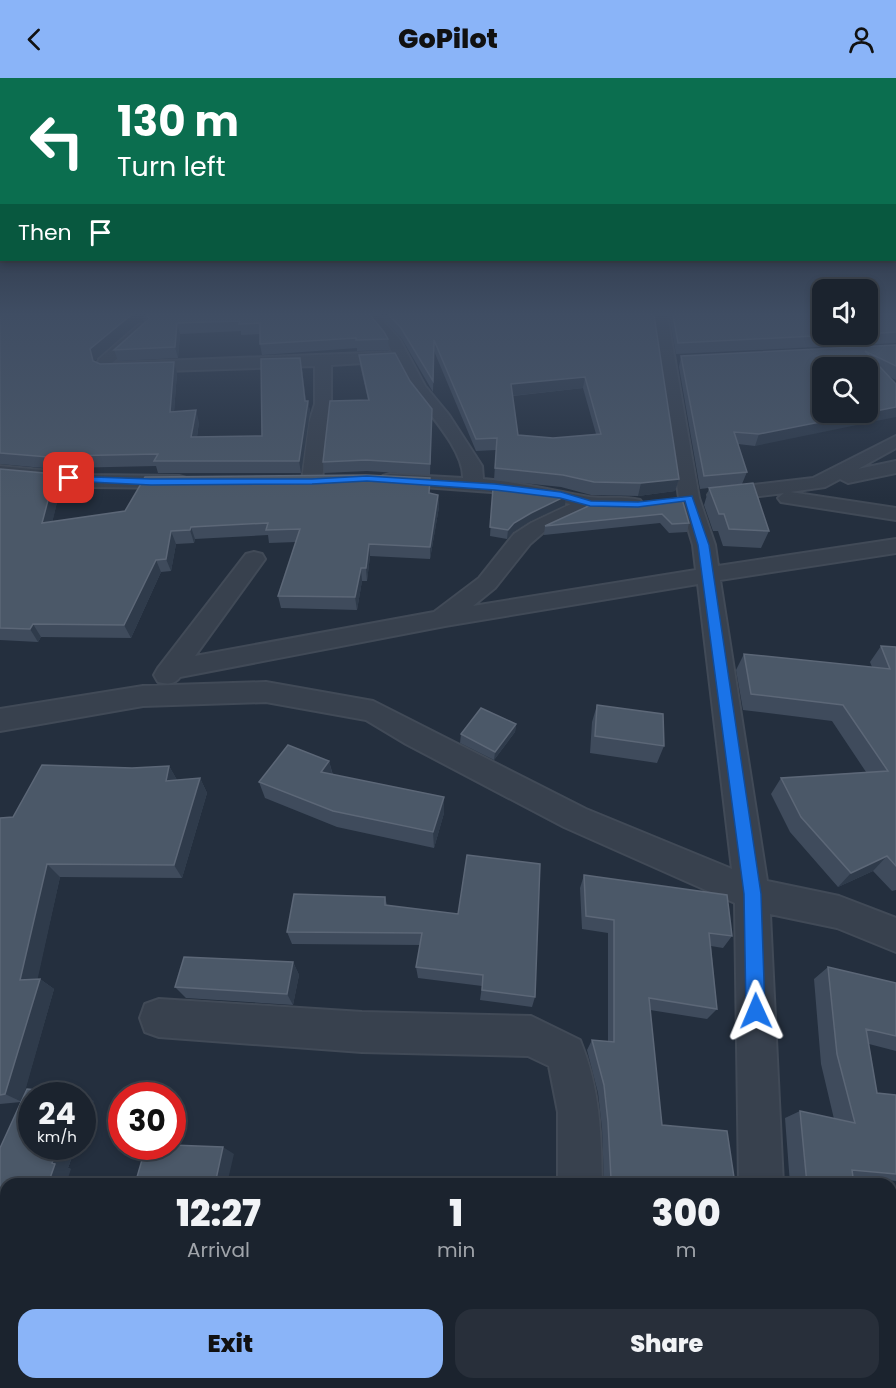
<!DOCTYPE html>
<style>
:root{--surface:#1b232e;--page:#282f3a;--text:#f1f3f6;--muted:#a0a4aa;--line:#39404a;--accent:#8ab4f8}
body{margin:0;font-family:Poppins,sans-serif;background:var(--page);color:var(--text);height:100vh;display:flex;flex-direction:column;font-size:22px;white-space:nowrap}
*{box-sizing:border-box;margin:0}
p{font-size:20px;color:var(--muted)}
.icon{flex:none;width:33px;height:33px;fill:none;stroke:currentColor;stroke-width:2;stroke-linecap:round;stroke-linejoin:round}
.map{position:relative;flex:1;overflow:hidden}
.panel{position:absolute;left:0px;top:1100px;width:897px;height:212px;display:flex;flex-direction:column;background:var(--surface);border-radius:18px 18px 0 0;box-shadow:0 3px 9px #0003,0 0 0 2px var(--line)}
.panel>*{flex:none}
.top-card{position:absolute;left:0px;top:0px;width:897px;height:183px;box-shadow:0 3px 9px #0003,0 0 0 2px var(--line);background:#0b6e4f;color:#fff;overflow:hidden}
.controls{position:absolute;left:812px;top:201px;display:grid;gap:12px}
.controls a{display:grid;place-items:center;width:66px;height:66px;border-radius:12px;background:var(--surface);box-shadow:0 3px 9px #0003,0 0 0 2px var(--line);font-size:30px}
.speed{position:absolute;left:18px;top:1004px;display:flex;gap:12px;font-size:30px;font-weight:700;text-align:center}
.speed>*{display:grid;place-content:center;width:78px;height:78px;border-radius:50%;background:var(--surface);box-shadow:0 3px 9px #0003,0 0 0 2px var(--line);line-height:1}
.speed small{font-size:15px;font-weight:400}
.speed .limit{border:9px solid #d22;background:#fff;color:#111}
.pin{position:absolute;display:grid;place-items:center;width:51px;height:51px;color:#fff;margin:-26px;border-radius:12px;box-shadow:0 3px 9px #0006}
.me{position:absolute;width:66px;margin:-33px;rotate:359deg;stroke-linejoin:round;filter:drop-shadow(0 0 4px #0008)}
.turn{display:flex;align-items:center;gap:21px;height:126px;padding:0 18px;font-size:27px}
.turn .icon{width:78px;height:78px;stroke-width:2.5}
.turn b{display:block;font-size:42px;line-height:51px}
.then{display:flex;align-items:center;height:57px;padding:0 18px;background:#0003;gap:12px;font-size:22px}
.eta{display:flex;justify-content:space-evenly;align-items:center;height:102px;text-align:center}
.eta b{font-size:36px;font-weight:800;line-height:42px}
.action{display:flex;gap:12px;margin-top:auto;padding:12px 18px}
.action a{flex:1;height:69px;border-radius:18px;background:var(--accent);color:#111;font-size:24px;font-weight:800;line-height:69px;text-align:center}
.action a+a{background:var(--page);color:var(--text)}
header{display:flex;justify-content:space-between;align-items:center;height:78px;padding:0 18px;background:var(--accent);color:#111;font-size:27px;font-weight:800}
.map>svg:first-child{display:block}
</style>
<header><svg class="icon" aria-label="back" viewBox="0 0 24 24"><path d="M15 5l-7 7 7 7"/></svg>GoPilot<svg class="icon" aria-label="person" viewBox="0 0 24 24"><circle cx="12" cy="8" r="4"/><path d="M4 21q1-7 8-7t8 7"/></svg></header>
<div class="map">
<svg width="896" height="1310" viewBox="0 0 896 1310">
<rect width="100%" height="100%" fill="#242f3e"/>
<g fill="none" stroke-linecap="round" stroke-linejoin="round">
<defs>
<path id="street" d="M364 237H378L400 262 425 308 449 337 482 388 483 401C519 404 553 413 589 419 606 421 623 418 640 422L643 426 640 430 593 431 545 453 530 466 495 510 473 528 696 492 693 467 679 420 653 237H667L699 420 715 467 718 488 896 461V475L720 502 767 803 839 818 896 840V874L837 850 770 836 783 1106H739L735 825 564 749 406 666 366 642 266 624 143 628 0 653V631L143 608 266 604 373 623 586 731 732 791 698 506 445 548 180 599C174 607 167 606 158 604L154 597 158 590 246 476 254 474 262 476 265 481 195 578 434 534 479 500 514 456 531 445 571 426 491 414 383 406 380 402 383 398 390 396 463 400C464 372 428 335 412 312 406 303 402 293 397 283L331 287V326L327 345 322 403 319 407H305L302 403 309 345 315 326V288L104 295 96 290 99 281 138 247 143 246 150 250 148 253 112 285 392 274 387 263Z
M896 358V370L858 391 896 383V395L848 405 840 401 825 409 790 414 896 430V442L781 424 778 420 784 415 718 423 711 421 708 417 711 413 718 411 813 400Z
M0 388 92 397 179 398 186 400 189 404 186 408 179 410 92 409 0 400Z
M159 921 362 934 531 938 580 962C600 1010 601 1055 602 1106H558V1034L549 988 528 978 362 974 159 959 145 954 140 940 145 926Z
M553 1305H605V1310H553Z
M741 1305H793V1310H741Z"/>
</defs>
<use href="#street" stroke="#414a57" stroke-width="4"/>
<use href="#street" fill="#38414e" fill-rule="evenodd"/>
</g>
<path fill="#3f4b5c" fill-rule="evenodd" d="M0 237H370L388 261 389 272 357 273V270L262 277 260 266V256L241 257V253L180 256 178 280 118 283 114 272 145 244 138 245 95 282V284L100 286 177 295 174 334 199 344 197 359 262 358 302 291 306 323H308L310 334 301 395H158L156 388 66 390 65 392 0 386Z
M380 237H654L679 401 675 413 638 418 591 417 561 409 494 402 496 372 476 373 434 273 433 314 402 261ZM583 310 596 356 553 360 518 357 513 318Z
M669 237H822V256H867V237H896V265L676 276Z
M896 267V302L888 298 755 368 738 366 747 394 742 406 700 411 679 289 681 278Z
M359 277 410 303 432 331 430 397 367 393 324 395 323 384 368 322 360 287Z
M0 391 61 408 52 444 430 415 438 417 439 429 430 481 370 478 367 503H362L357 532 281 530 278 518 296 464 269 465 268 457 195 461 194 465 176 466 171 493 161 494 131 560 41 559 38 564 0 562Z
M493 410 566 418 565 427 530 443 513 454 507 461 490 458Z
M709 410 769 453 761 470 723 468 718 453H713L704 427Z
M640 426 689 445 687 454 669 455 660 445 544 457 545 448Z
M881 568 896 569V812L892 813 873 793 838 809 790 754 771 716 781 700 866 694 832 643 743 632 736 592 744 576 872 589 870 584Z
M597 627 664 668 657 685 590 675 592 644Z
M516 646 515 654 494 682 460 665 461 656Z
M329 683 333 697 444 735 434 770 337 749 265 720 259 704Z
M169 688 177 702 200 700 207 715 182 800 60 799 37 901H40L54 911 24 1015 32 1068H76L68 1090 71 1091 6 1106V1148L0 1147V1070L21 1024 0 1026V740L13 739 132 690Z
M584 797 732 858 723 870 711 868 717 931 707 941 650 932 662 1047 735 1106H596L599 1104H604L602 1050 598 1015 587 972 592 962 608 964V855L582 851 580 810Z
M385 819 387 827 535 919 532 929 480 922 482 908 418 900 416 889 420 867 292 866 287 854Z
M293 884 299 897 293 927 186 920 175 909Z
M828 889 896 905V973L869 966 877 1015 896 1017V1103L853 1099 854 1106H790L785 1040 800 1033 834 1041 821 986 814 901Z
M891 1196H896V1289L891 1269Z"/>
<path fill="#2f3b4b" d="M131 237H142L144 244 138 245 95 282 97 294 93 283 90 271Z
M177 245 180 256 178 280 175 269Z
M174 284 177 295 173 346 170 334Z
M302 291 307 332 308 323 310 334 301 395 299 383Z
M585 299 583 310 510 318 511 306Z
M896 329V339L755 368 759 356Z
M196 332 199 344 195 371 191 359Z
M60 378 66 390 65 392 60 380Z
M55 396 61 408 49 458 42 445Z
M679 401 675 413 638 418 641 405Z
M438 417 439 429 430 481V469Z
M566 418 565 427 530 443 513 454 507 461 508 452 514 445 531 435Z
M191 449 195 461 194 465 190 452Z
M171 453 176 466 171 493 166 481Z
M369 466 370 478 367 503 366 490Z
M156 482 161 494 131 560 124 547Z
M361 490 362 503 357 532 355 519Z
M33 546 41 559 38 564 30 551Z
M516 646 515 654 494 682 495 674Z
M329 683 333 699 321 694Z
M169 688 177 702 166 703Z
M200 700 207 715 182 800 174 787Z
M444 719V735L434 770 433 754Z
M887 778 873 793 838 809 851 795Z
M47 786 60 799 35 913 20 902Z
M293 884 299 897 293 927 287 916Z
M40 901 54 911 22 1024 5 1016Z
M82 1017 94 1023 82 1052Z
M59 1068H76L68 1090 71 1091 66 1106H48L52 1085Z
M223 1069 234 1076 227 1106H215Z"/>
<path fill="#4b5868" stroke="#5c6777" stroke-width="1.5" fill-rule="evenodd" d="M0 237H131L90 271 93 283 100 286 174 284 170 334 196 332 191 359 262 358 261 281 300 280 305 323H308L299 383H154L158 376 60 378V380L0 375Z
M147 237H370L384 254 388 261 356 262V260L260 266V245L239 246 240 243 177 245 175 269 114 272 149 241Z
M389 237H654L679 401 641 405 594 404 563 397 495 390 497 360 476 361 434 262 433 303 401 250ZM585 299 601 356 553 360 518 357 511 306Z
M673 237H822V256H853L678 265Z
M867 237H896V254L867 256Z
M896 267V288L865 273 896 306V329L759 356 734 354 747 394 704 398 681 278ZM822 290H867V334H822Z
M395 275 410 303 432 331 430 386 366 382 323 384 330 323 369 322 359 277Z
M0 391 55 396 42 445 125 433 145 399 366 397 430 400 429 415 438 417 430 469 369 466 366 490H361L355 519 278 518 300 451 266 452 268 445 191 449 190 452 171 453 166 481 156 482 124 547 33 546 30 551 0 550Z
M753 405 769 453 729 451 724 436H719L709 410Z
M493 410 566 418 531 435 514 445 508 452 490 449Z
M682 421 689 445 672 446 662 436 545 448 595 425 640 426Z
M881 568 896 569V788L887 778 851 795 801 739 781 700 888 693 843 627 751 616 744 576 890 591Z
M597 627 663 636 664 668 595 658Z
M481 630 516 646 495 674 461 656Z
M288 667 329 683 321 694 444 719 433 754 333 733 259 704Z
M42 687 132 690 169 688 166 703 200 700 174 787 47 786 20 902 40 901 5 1016 0 1017V740L13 739Z
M467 777 540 786 535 919 482 912 483 897 416 889 422 855 287 854 294 816 385 819V827L458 836Z
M584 797 727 817 732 858 709 855 717 931 649 920 662 1047 727 1053 735 1106H599V1104H609L611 1101 608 1044 604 1007 592 962 614 964V842L586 838Z
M184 879 293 884 287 916 175 909Z
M828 889 896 905V958L866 951 877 1015 896 1017V1096L852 1092 854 1106H807L800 1033 855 1045 837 976Z
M27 1011 80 1016 79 1017H32V1068H59L52 1085 55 1086 48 1106H6V1146L0 1145V1070Z
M172 1067 223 1069 215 1106H135L146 1068H172Z"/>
<linearGradient id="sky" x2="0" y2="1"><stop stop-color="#141a22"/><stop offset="0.56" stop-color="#3f4d63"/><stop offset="1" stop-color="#3f4d63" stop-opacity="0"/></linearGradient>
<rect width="896" height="421" fill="url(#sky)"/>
<path fill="#1a73e8" stroke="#114b97" stroke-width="1.5" d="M65 398 151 401H312L367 398 495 406 561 414 591 423 638 424 692 418 709 467 761 816 765 933 762 940 756 942 749 940 746 933 744 816 698 467 685 423 638 429 590 428 560 420 495 412 367 403 312 406 151 407 69 403 64 400Z"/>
</svg>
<div class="controls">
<a><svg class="icon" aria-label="sound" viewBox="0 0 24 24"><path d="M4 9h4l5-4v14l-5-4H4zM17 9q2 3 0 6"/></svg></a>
<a><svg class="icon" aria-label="search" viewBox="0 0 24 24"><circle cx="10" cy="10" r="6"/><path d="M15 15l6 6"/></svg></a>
</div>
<div class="speed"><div>24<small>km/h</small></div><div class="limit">30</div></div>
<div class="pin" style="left:69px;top:400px;background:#d93025"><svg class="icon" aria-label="arrive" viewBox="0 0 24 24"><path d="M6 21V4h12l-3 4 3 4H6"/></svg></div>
<svg class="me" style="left:756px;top:933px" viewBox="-20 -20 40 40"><path d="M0-17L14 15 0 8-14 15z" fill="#1a73e8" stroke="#fff" stroke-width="4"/></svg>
<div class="top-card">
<div class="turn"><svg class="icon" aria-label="left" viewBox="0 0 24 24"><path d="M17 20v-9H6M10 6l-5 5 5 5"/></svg><div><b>130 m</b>Turn left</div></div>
<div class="then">Then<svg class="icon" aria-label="arrive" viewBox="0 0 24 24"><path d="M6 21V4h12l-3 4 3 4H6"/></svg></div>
</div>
<section class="panel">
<div class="eta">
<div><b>12:27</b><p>Arrival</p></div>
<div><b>1</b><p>min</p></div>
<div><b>300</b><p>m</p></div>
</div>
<div class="action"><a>Exit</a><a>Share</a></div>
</section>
</div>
